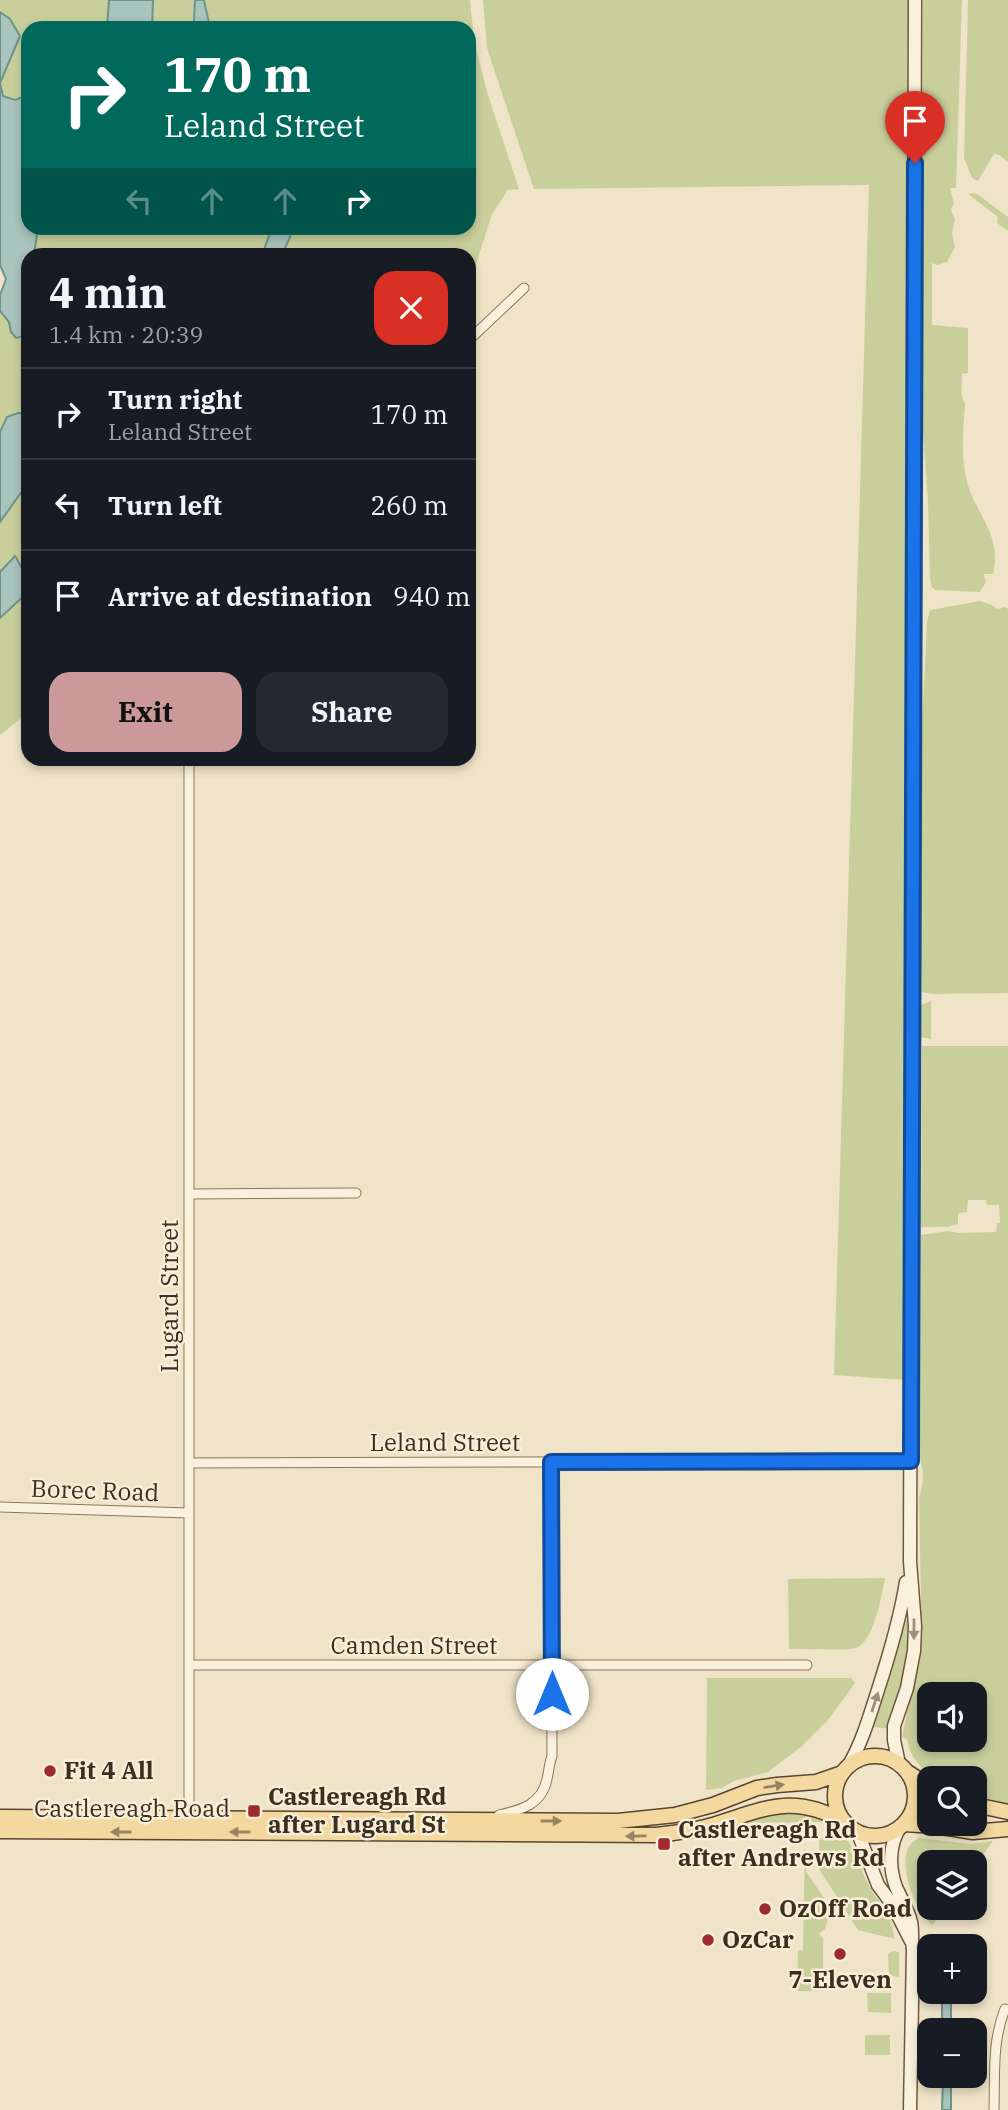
<!DOCTYPE html>
<meta charset="utf-8">
<style>
:root{--surface:#171b24;--page:#242831;--text:#f1f3f6;--muted:#9ea1a6;--line:#363941;--accent:#cc999b}
body{margin:0;font-family:"IBM Plex Serif",serif;background:var(--page);color:var(--text);height:100vh;display:flex;flex-direction:column;font-size:26px;white-space:nowrap}
*{box-sizing:border-box;margin:0}
p{font-size:23px;color:var(--muted)}
.icon{flex:none;width:38px;height:38px;fill:none;stroke:currentColor;stroke-width:2;stroke-linecap:round;stroke-linejoin:round}
.map{position:relative;flex:1;overflow:hidden}
.details{position:absolute;left:21px;top:248px;width:455px;height:518px;display:flex;flex-direction:column;background:var(--surface);border-radius:21px;box-shadow:0 4px 10px #0003}
.details>*{flex:none}
.banner{position:absolute;left:21px;top:21px;width:455px;height:214px;border-radius:21px;box-shadow:0 4px 10px #0003;background:#00695c;color:#fff;overflow:hidden}
.controls{position:absolute;left:917px;top:1682px;display:grid;gap:14px}
.controls a{display:grid;place-items:center;width:70px;height:70px;border-radius:14px;background:var(--surface);box-shadow:0 4px 10px #0003;font-size:35px}
.pin{position:absolute;display:grid;place-items:center;width:60px;height:60px;color:#fff;margin:-72px -30px;border-radius:50% 50% 50% 0;rotate:-45deg;box-shadow:0 0 7px #0007}
.pin .icon{rotate:45deg}
.me{position:absolute;width:77px;margin:-38px;rotate:0deg;stroke-linejoin:round;filter:drop-shadow(0 0 5px #0008)}
.turn{display:flex;align-items:center;gap:24px;height:147px;padding:0 28px;font-size:32px}
.turn .icon{width:91px;height:91px;stroke-width:2.5}
.turn b{display:block;font-size:49px;line-height:60px}
.lanes{display:flex;align-items:center;height:66px;padding:0 28px;background:#0003;justify-content:center;gap:35px;direction:ltr}
.lanes .off{opacity:.35}
.round{display:grid;place-items:center;flex:none;width:74px;height:74px;border-radius:21px;background:var(--page)}
.overview{display:flex;align-items:center;justify-content:space-between;height:119px;padding:0 28px}
h1{font-size:42px;font-weight:700;line-height:52px}
.primary-button{display:flex;gap:14px;margin-top:auto;padding:14px 28px}
.primary-button a{flex:1;height:80px;border-radius:21px;background:var(--accent);color:#111;font-size:28px;font-weight:700;line-height:80px;text-align:center}
.primary-button a+a{background:var(--page);color:var(--text)}
ul{padding:0;list-style:none}
li{display:flex;align-items:center;gap:21px;height:91px;padding:0 28px;border-top:2px solid var(--line)}
li div{flex:1}
li b{display:block;font-size:26px}
li em{font-style:normal}
.map>svg:first-child{display:block}
</style>
<div class="map">
<svg width="1008" height="2110" viewBox="0 0 1008 2110">
<rect width="100%" height="100%" fill="#f0e4c8"/>
<path fill="#c9cf9b" fill-rule="evenodd" d="M0 0H109L107 28H28V95L15 100 3 96 0 83 13 53 10 19 0 12Z
M153 0H195L194 20 195 28H152Z
M204 0H470L474 40 487 92 519 189 508 190 492 214 469 286V256L282 255 294 228H469V28H210Z
M483 0H908L906 1380 834 1375 869 185 534 189 487 48Z
M923 0H962L956 188H950L954 204 951 210 955 219 952 233 955 247 947 262 937 265 932 263V325L968 328V373L962 374C962 381 961 389 962 396 963 401 965 401 965 406 963 430 961 453 966 477 972 511 1003 532 993 574H984L986 582 980 592 935 590 931 586 930 576 928 502 921 404Z
M968 0H1008V162L999 155 994 154 978 181 972 178 964 158Z
M972 193 977 194 1008 217V231L997 223 998 217 968 194Z
M38 228H272L262 255 34 256Z
M28 295V413H18L0 432V311L9 322 11 332 23 313Z
M28 483V570L25 572 22 569 19 561 0 572V522Z
M28 592V713L0 735V618Z
M980 601 992 605 997 609 1005 607 1008 609V993L932 994 921 992V748L927 622 930 610Z
M931 1001V1039L921 1037V1005Z
M922 1046H1008V1806L975 1798V1778C964 1778 951 1780 941 1778 922 1774 910 1757 907 1739L902 1737 918 1660 921 1599 919 1497C924 1483 924 1473 920 1459L921 1235 948 1231 958 1233 996 1232 997 1223H1000L999 1205H987L986 1200H968L967 1212 958 1213V1224L948 1227H921ZM929 1694H975V1740H929Z
M885 1578C882 1595 874 1641 856 1648 847 1651 802 1649 789 1649L788 1579Z
M903 1620 911 1621 908 1661 891 1729 873 1727Z
M707 1678H851L855 1683 828 1720 801 1747 768 1772 734 1781 722 1788 706 1790Z
M794 1812 814 1816 831 1822 739 1823 756 1816Z
M836 1836H843L848 1841 856 1854 865 1878 876 1897 888 1912 895 1939 858 1930 819 1869V1839Z
M919 1838 971 1844 993 1841 975 1866V1862H929V1908H944L932 1926C929 1922 925 1917 922 1913 910 1896 893 1848 919 1838Z
M805 1839 806 1871 835 1915 828 1919 825 1929 819 1934 823 1938V1991H797L798 1951 803 1950Z
M893 1951 899 1952V1977L889 1975 888 1954Z
M867 1993H891V2013L868 2012Z
M865 2035H890V2055H865Z"/>
<path fill="#a9c4bc" stroke="#6f938a" stroke-width="2" d="M109 0H153L152 28H107Z
M195 0H204L210 28H195L194 20Z
M0 12 10 19 20 36 0 83Z
M0 83 3 96 15 100 28 95V228H38L34 255 28 256V295L23 313 24 336 16 338 11 332 9 322 0 311V295L6 279 0 265Z
M272 228H294L282 255H262Z
M18 413H28V483L0 522V432L7 417Z
M15 556C19 561 20 567 25 572L28 570V592L0 618V572Z
M942 1992H951V2030H942Z
M943 2076H951V2110H942Z"/>
<g fill="none" stroke-linecap="round" stroke-linejoin="round">
<defs>
<path id="street" d="M469 340 524 288
M189 1194 356 1193
M189 1463 910 1461
M0 1507 189 1513
M189 1665H807
M499 1815C522 1810 542 1804 547 1779 549 1771 549 1764 552 1756L551 1462
M189 1822V760
M994 2110C995 2075 992 2041 1005 2009"/>
<path id="secondary" d="M899 1764 894 1740V1726L907 1688 914 1651 915 1626 910 1561 915 0
M849 1765C862 1742 869 1718 877 1693 889 1656 900 1620 906 1582
M899 1829C889 1846 889 1868 896 1887 901 1899 908 1909 911 1922 913 1931 911 1940 913 1949L910 2110
M858 1833 878 1885 892 1904 911 1941"/>
<path id="primary" d="M835 1796a40 40 0 1 1 80 0a40 40 0 1 1-80 0Z
M909 1773 929 1786
M975 1805 1008 1812
M0 1817 618 1821 675 1815 713 1805 757 1788 777 1785 816 1782 842 1773
M904 1824 936 1826 973 1832 1008 1829
M0 1831 656 1835C674 1833 692 1831 709 1826 761 1811 791 1791 844 1822"/>
</defs>
<use href="#street" stroke="#8d765c" stroke-width="11"/>
<use href="#secondary" stroke="#6f573f" stroke-width="15"/>
<use href="#primary" stroke="#5b4430" stroke-width="17"/>
<use href="#street" stroke="#faf1dc" stroke-width="9"/>
<use href="#secondary" stroke="#faf1dc" stroke-width="12"/>
<use href="#primary" stroke="#f3d9a0" stroke-width="14"/>
</g>
<defs><path id="oneway-solid" d="M-6-.8H1V-3.2L6.5 0L1 3.2V.8H-6Z" transform="scale(1.75)"/></defs>
<g fill="#9c907e">
<use href="#oneway-solid" transform="translate(914 1629) rotate(90)"/>
<use href="#oneway-solid" transform="translate(875 1702) rotate(-72)"/>
</g>
<g fill="#988460">
<use href="#oneway-solid" transform="translate(774 1786) rotate(-9)"/>
<use href="#oneway-solid" transform="translate(551 1821)"/>
<use href="#oneway-solid" transform="translate(121 1832) rotate(-180)"/>
<use href="#oneway-solid" transform="translate(240 1832) rotate(-180)"/>
<use href="#oneway-solid" transform="translate(636 1836) rotate(179)"/>
</g>
<g fill="none" stroke-linecap="round" stroke-linejoin="round">
<defs>
<path id="route" d="M552 1694 551 1462 911 1461 915 163"/>
</defs>
<use href="#route" stroke="#114b97" stroke-width="18"/>
<use href="#route" stroke="#1a73e8" stroke-width="12"/>
</g>
<g fill="#9e2a2b" stroke="#f7eed8" stroke-width="2.5">
<circle cx="50" cy="1771" r="7"/>
<rect x="247" y="1804" width="14" height="14" rx="3.5"/>
<rect x="657" y="1837" width="14" height="14" rx="3.5"/>
<circle cx="765" cy="1909" r="7"/>
<circle cx="708" cy="1940" r="7"/>
<circle cx="840" cy="1954" r="7"/>
</g>
<g text-anchor="middle" stroke-width="5" stroke-linejoin="round" paint-order="stroke">
<g font-size="24" fill="#3d2e20" stroke="#f7eed8">
<text transform="translate(170 1296) rotate(-90)" y="8">Lugard Street</text>
<text x="445" y="1451">Leland Street</text>
<text transform="translate(95 1491) rotate(2)" y="8">Borec Road</text>
<text x="414" y="1654">Camden Street</text>
<text x="132" y="1817">Castlereagh Road</text>
</g>
<g font-size="24" font-weight="bold" fill="#3d2e20" stroke="#f7eed8" text-anchor="start">
<text x="64" y="1779">Fit 4 All</text>
<text x="268" y="1805">Castlereagh Rd<tspan x="268" dy="28">after Lugard St</tspan></text>
<text x="678" y="1838">Castlereagh Rd<tspan x="678" dy="28">after Andrews Rd</tspan></text>
<text x="779" y="1917">OzOff Road</text>
<text x="722" y="1948">OzCar</text>
<text x="840" y="1988" text-anchor="middle">7-Eleven</text>
</g>
</g>
</svg>
<div class="controls">
<a><svg class="icon" aria-label="sound" viewBox="0 0 24 24"><path d="M4 9h4l5-4v14l-5-4H4zM17 9q2 3 0 6"/></svg></a>
<a><svg class="icon" aria-label="search" viewBox="0 0 24 24"><circle cx="10" cy="10" r="6"/><path d="M15 15l6 6"/></svg></a>
<a><svg class="icon" aria-label="layers" viewBox="0 0 24 24"><path d="M12 4l9 5-9 5-9-5zM3 14l9 5 9-5"/></svg></a>
<a>+</a>
<a>−</a>
</div>
<div class="pin" style="left:915px;top:163px;background:#d93025"><svg class="icon" aria-label="arrive" viewBox="0 0 24 24"><path d="M6 21V4h12l-3 4 3 4H6"/></svg></div>
<svg class="me" style="left:552px;top:1694px" viewBox="-20 -20 40 40"><circle r="19" fill="#fff"/><path d="M0-13L10 11 0 6-10 11z" fill="#1a73e8"/></svg>
<div class="banner">
<div class="turn"><svg class="icon" aria-label="right" viewBox="0 0 24 24"><path d="M7 20v-9h11M14 6l5 5-5 5"/></svg><div><b>170 m</b>Leland Street</div></div>
<div class="lanes"><svg class="icon off" aria-label="left" viewBox="0 0 24 24"><path d="M17 20v-9H6M10 6l-5 5 5 5"/></svg><svg class="icon off" aria-label="ahead" viewBox="0 0 24 24"><path d="M12 20V5M6 11l6-6 6 6"/></svg><svg class="icon off" aria-label="ahead" viewBox="0 0 24 24"><path d="M12 20V5M6 11l6-6 6 6"/></svg><svg class="icon" aria-label="right" viewBox="0 0 24 24"><path d="M7 20v-9h11M14 6l5 5-5 5"/></svg></div>
</div>
<section class="details">
<div class="overview"><div><h1>4 min</h1><p>1.4 km · 20:39</p></div><a class="round" style="background:#d93025;color:#fff"><svg class="icon" aria-label="close" viewBox="0 0 24 24"><path d="M6 6l12 12M18 6L6 18"/></svg></a></div>
<ul>
<li><svg class="icon" aria-label="right" viewBox="0 0 24 24"><path d="M7 20v-9h11M14 6l5 5-5 5"/></svg><div><b>Turn right</b><p>Leland Street</p></div><em>170 m</em></li>
<li><svg class="icon" aria-label="left" viewBox="0 0 24 24"><path d="M17 20v-9H6M10 6l-5 5 5 5"/></svg><div><b>Turn left</b></div><em>260 m</em></li>
<li><svg class="icon" aria-label="arrive" viewBox="0 0 24 24"><path d="M6 21V4h12l-3 4 3 4H6"/></svg><div><b>Arrive at destination</b></div><em>940 m</em></li>
</ul>
<div class="primary-button"><a>Exit</a><a>Share</a></div>
</section>
</div>
